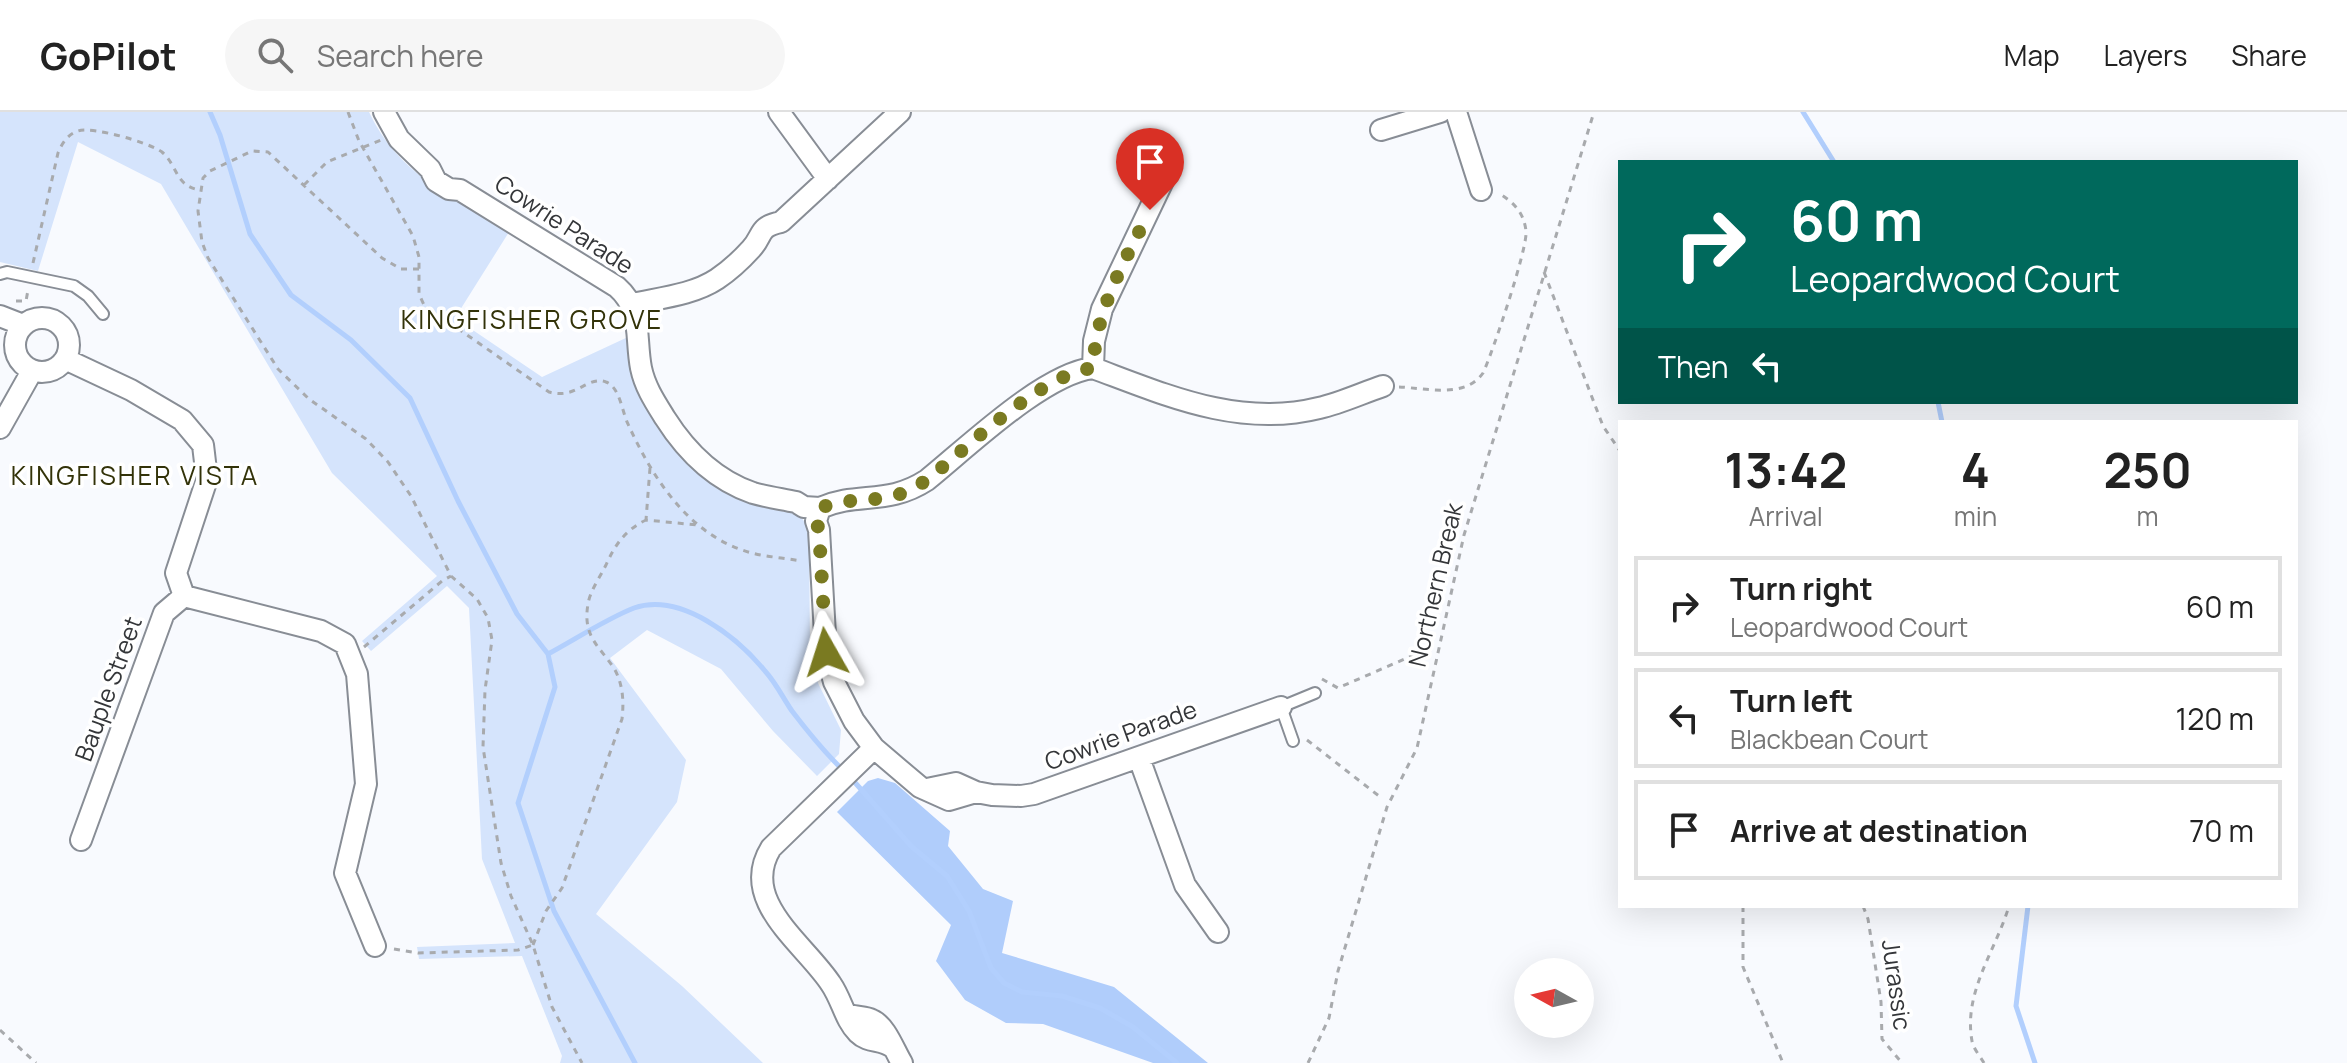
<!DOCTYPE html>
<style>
:root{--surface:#fff;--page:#f6f6f6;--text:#222;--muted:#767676;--line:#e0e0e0}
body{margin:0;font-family:Manrope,sans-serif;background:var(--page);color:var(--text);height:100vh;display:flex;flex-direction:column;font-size:30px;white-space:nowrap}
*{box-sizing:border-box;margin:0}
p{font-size:26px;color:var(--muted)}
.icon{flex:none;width:44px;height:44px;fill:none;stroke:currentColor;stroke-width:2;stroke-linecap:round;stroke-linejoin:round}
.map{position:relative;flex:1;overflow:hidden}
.side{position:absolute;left:1618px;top:308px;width:680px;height:488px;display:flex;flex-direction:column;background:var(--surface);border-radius:0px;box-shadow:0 8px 32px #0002}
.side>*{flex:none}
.guide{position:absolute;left:1618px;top:48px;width:680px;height:244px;border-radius:0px;box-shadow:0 8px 32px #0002;background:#00695c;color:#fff;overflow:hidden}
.needle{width:52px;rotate:278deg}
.fabs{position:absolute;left:1514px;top:846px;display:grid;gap:16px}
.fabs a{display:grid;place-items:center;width:80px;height:80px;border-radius:50%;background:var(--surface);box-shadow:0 8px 32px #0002;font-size:40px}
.pin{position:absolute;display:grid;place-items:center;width:68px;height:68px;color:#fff;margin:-82px -34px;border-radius:50% 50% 50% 0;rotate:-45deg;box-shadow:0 0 8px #0007}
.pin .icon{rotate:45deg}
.me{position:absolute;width:88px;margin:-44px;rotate:354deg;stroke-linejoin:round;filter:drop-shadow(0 0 6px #0008)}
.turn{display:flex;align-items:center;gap:28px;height:168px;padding:0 40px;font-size:36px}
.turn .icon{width:104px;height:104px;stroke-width:2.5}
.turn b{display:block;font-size:56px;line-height:68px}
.then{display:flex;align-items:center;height:76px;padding:0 40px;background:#0003;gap:16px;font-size:30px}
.eta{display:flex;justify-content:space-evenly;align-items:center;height:136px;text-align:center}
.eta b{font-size:48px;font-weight:700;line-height:56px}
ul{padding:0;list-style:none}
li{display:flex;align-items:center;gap:24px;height:100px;margin:0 16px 12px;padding:0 24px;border:4px solid var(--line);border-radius:0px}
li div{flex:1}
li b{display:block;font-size:30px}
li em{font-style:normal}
header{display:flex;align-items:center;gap:48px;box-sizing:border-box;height:112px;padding:0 40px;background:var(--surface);border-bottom:2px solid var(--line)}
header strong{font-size:38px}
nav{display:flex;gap:44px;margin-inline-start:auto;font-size:28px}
.search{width:560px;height:72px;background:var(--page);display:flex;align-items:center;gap:20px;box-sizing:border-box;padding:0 28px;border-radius:44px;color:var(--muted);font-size:30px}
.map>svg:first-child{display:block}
</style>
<header>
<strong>GoPilot</strong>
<div class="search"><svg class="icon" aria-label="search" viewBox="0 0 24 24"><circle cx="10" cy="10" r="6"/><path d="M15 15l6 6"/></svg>Search here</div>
<nav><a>Map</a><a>Layers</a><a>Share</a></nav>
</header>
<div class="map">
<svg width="2347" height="951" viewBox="0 0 2347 951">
<rect width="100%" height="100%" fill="#f8fafe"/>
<path fill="#d5e4fc" d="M0 0H369C397 61 455 88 509 120L455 206 542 265 628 225 640 281 656 314 681 345 696 358 789 397 802 406 809 418 810 540 818 571 841 618 839 642 817 664 773 619 721 557 647 518 610 546 686 648 677 690 596 802 682 874 763 951H560L562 944 522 844 419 847 417 835 515 831 482 747 469 496 447 474 371 539 362 529 437 464 332 361 161 72 78 30 38 159 0 150Z"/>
<path fill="#b0cdfb" d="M878 666 895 671 950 719 948 734 983 777 1013 789 1002 841 1114 875 1208 951H1153L1043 912 1006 911 965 888 936 849 951 813 837 700 868 669Z"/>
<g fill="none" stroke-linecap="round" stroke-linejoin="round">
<path stroke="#b2cffd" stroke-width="5" d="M210 0 220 23 250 122 291 183 351 228 410 286 458 389 517 502 548 542 555 575 518 691 554 799 635 951
M1803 0 1834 50
M1938 290 1942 310
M548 542C574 528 608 506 634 496 681 480 737 525 765 559 776 571 783 586 792 599 808 620 825 641 844 659
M851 666 911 734 947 764 969 799 991 856 1004 871 1022 880 1062 884 1100 896 1133 915 1177 951
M2028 794 2016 894 2035 951"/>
<defs>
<path id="service" d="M0 162 7 160 74 174 88 184 103 202
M1293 629 1281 595 1315 581"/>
<path id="minor" d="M384 0 399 27 430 57 436 69 449 77 460 78 617 175C643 198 635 225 641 256 645 275 655 290 665 306 686 339 715 368 753 381 767 385 782 387 796 390L804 395 820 396 816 409 819 418 826 540 834 570 854 609 874 636 920 675 949 688 976 680
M779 0 828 67
M1456 0 1481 78
M1381 18 1440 0
M632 192C659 186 693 183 717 167 729 159 741 148 751 137 764 123 757 115 781 110L900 0
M0 204 23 213
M15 233a27 27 0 1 1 54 0a27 27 0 1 1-54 0Z
M65 247 131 278 182 308 203 333 207 367 176 461 184 484 164 501 81 728
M1093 256 1094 229 1102 197 1163 69
M0 316 32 259
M820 396C859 379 887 394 927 368 968 335 1043 262 1093 256 1166 283 1239 316 1319 296 1341 291 1362 281 1383 274
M184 484 321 519 345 532 357 562 366 672 345 761 375 834
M874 636 771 736C738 789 805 832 831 872 842 888 845 908 858 921 868 931 882 927 892 935
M1139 646 1185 773 1218 820
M927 677 956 671 976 680 992 683 1021 684 1034 682 1281 595
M847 902C856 906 864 904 872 908 886 914 894 938 902 951"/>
</defs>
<use href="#service" stroke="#888d95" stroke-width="14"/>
<use href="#minor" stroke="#888d95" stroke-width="24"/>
<path stroke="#a8aaad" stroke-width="3" stroke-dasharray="6 6" stroke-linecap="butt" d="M348 0 359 29 413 124 419 145V182L424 193 549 280C576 288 588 263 606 270 620 275 622 300 628 312 653 367 690 425 752 441 767 445 785 446 801 449
M304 73 327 50 381 28
M33 151 58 41C62 31 68 22 78 19 93 14 150 31 162 40 178 54 175 74 200 78
M419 157H401L382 146 268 40 252 39 210 59 203 66 198 99 202 130 208 146 278 257 309 287 366 327 388 350 411 384 451 464 477 487 488 506 492 528 485 578 483 635 501 751 511 784 533 833 552 895 582 951
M1544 160 1603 314 1620 339
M16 189H26L28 178
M1399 275C1426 276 1465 287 1483 261 1492 242 1528 136 1526 119 1524 101 1514 90 1498 81
M650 356 646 408 697 413
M364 535 442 469 451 464
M1322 567 1338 576 1423 539
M1307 628 1379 684
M1743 794V855L1783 951
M1863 794 1868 807 1881 890 1882 927 1902 951
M533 833 546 799 562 776 622 607C624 590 623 573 615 558 601 535 582 526 588 492 590 479 600 465 606 453 615 433 625 418 646 408
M394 837 418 841 518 838 533 833
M0 918 36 951
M1308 951 1329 906 1338 859 1387 695 1417 636 1464 423 1594 0
M1984 951C1980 944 1973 936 1972 929 1963 880 1996 838 2009 794"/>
<use href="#service" stroke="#fff" stroke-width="10"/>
<use href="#minor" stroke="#fff" stroke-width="20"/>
</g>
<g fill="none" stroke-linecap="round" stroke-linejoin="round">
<path stroke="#7a7a21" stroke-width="14" stroke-dasharray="0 25.2" d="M826 540 819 418 816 409 820 396C842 387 862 389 885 386 900 384 914 376 927 368 968 335 1042 262 1093 256 1096 196 1124 151 1150 98"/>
</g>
<g text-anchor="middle" stroke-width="7" stroke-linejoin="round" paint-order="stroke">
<g font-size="24" fill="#343639" stroke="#fff">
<text transform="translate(564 113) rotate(33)" y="8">Cowrie Parade</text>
<text transform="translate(1436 473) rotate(-77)" y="8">Northern Break</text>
<text transform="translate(109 577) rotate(-70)" y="8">Bauple Street</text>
<text transform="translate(1121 624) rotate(-20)" y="8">Cowrie Parade</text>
<text transform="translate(1896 873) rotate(82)" y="8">Jurassic</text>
</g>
<g font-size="26" letter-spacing="2" fill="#333309" stroke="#fff">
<text x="532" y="217">KINGFISHER GROVE</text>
<text x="135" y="373">KINGFISHER VISTA</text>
</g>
</g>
</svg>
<div class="fabs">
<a><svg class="needle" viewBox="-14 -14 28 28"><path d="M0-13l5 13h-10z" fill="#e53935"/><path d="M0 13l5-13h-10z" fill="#767676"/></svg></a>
</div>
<div class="pin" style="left:1150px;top:98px;background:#d93025"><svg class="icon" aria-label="arrive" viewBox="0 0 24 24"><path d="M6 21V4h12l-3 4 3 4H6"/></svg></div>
<svg class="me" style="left:826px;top:540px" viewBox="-20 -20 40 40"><path d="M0-17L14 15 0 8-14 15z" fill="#7a7a21" stroke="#fff" stroke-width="4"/></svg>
<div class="guide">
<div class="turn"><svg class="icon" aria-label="right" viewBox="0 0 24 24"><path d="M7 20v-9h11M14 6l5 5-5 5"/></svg><div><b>60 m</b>Leopardwood Court</div></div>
<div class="then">Then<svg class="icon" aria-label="left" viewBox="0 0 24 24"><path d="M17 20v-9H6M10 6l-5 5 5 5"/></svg></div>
</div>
<section class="side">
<div class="eta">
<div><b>13:42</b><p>Arrival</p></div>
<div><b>4</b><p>min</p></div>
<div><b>250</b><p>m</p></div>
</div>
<ul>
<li><svg class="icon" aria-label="right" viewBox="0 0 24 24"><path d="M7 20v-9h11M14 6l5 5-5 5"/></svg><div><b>Turn right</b><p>Leopardwood Court</p></div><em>60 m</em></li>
<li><svg class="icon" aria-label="left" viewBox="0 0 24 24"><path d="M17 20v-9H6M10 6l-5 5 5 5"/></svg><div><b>Turn left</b><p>Blackbean Court</p></div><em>120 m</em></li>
<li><svg class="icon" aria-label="arrive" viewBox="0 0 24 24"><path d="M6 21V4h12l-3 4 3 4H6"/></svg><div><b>Arrive at destination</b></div><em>70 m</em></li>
</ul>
</section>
</div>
